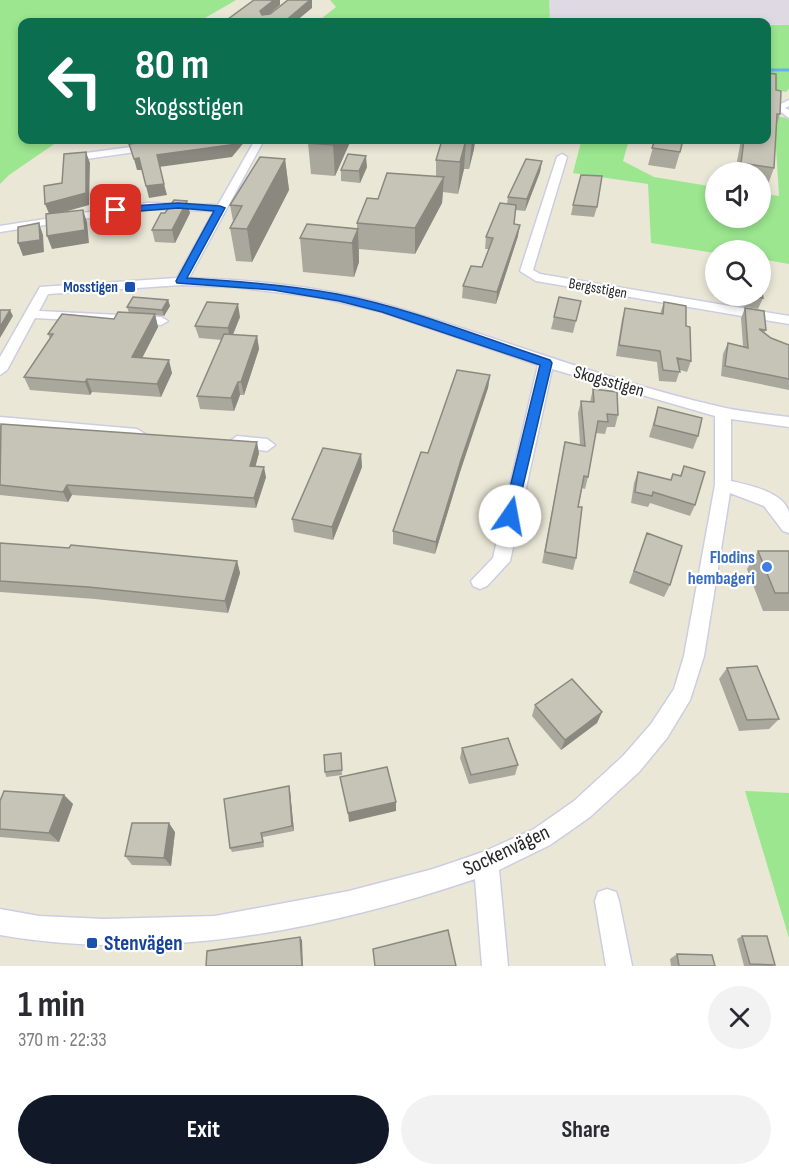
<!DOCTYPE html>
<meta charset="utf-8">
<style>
:root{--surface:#fff;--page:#f2f2f3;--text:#2b2b33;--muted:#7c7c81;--accent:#111827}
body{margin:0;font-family:"Sofia Sans Condensed",sans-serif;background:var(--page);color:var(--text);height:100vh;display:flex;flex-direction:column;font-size:22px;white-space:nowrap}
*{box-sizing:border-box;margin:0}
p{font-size:20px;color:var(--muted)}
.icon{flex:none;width:33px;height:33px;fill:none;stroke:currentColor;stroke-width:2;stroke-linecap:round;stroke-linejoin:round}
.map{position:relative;height:966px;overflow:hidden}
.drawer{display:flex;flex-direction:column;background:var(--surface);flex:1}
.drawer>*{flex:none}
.hud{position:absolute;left:18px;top:18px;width:753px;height:126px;border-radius:12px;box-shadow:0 3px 9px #0003;background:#0b6e4f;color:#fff;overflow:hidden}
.controls{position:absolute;left:705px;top:162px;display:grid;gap:12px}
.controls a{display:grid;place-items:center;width:66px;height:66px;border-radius:50%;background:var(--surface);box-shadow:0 3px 9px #0003;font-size:30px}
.pin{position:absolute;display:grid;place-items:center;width:51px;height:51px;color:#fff;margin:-26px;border-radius:12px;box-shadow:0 3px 9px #0006}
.me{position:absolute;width:66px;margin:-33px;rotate:12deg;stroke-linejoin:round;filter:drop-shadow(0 0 4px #0008)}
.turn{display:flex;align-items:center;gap:21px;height:126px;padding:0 18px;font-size:27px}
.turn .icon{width:78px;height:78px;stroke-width:2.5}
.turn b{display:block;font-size:42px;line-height:51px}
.round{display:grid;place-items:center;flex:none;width:63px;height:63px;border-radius:32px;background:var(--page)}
.headline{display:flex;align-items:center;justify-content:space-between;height:102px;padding:0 18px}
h1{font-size:36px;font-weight:700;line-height:45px}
.action{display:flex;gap:12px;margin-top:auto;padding:12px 18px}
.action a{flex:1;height:69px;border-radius:36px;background:var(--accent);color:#fff;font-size:24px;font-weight:700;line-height:69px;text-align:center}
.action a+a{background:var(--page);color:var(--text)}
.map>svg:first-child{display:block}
</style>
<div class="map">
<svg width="789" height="966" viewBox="0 0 789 966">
<rect width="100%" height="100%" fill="#ebe7d7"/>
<path fill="#ded9e3" d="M549 0H789V25L680 21 550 22Z"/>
<path fill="#9be68f" d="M0 0H236L198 22H22V140H60L9 175 0 184Z
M330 0H549L550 22H317L336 7Z
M767 25H789V89L786 92 767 89Z
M774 116 789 118V264L761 259 760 250H716L715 253 651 243 648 184 573 173 581 142 567 140H629L623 161 654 177 715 187 716 218H760L761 193 779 196Z
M745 791 789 793V938Z"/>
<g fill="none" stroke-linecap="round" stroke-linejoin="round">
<path stroke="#62b1f6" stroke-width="3" d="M766 70H789"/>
<defs>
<path id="minor" d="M789 100V106L785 108 789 110V118L774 107Z
M255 140H264L189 278C257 280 326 287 391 306 502 339 609 381 721 407 743 412 767 414 789 417V427L731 419V481C748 485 785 492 789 513 789 519 789 527 789 533L783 531 764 506 730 493 704 656 690 700 667 738 639 772 590 817 550 845 499 870 508 966H482L475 879C324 930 159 963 0 935V909L39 916 104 919 215 916 349 891 433 869 483 852 534 829 574 801 623 756 651 724 674 689 684 656 715 485V416L552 369 510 561 487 586 480 589 473 586 471 581 493 558 538 365 382 312 317 297 234 287 181 285 48 294 39 311 161 317 168 321 161 325 35 318 7 370 0 375V357L40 287 177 278 214 211 147 209 0 232V226L147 203 218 205Z
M153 144 158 147 156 149 86 159 81 156 86 153Z
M562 154 567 157 533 270 540 274 789 316V324L536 281 520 271 557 157Z
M0 417 137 429 145 434 137 439 0 427Z
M237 436 267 439 275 445 267 451 231 446 229 442Z
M607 889 616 892 619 901 632 966H606L595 901 598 892Z"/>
</defs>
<use href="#minor" stroke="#cdcde2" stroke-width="3"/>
<use href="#minor" fill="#fff" fill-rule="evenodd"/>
</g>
<path fill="#aaa89d" d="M776 90 780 114 777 124 774 168 766 190 760 189V172H735L741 140H766Z
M351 140 335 176 311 174 308 143Z
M442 140H475L474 149 469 169H464L458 194 443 192 442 203 415 254 359 249V262L354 277 303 272 300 238 357 229V223L378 199 436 177V160Z
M655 140 680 152 675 169 648 165Z
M285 159 289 190 252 262 236 261 230 228 233 221 230 205Z
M542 161 540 172 525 211 515 210 514 224 518 236 496 304 462 298 463 286 482 267 489 249H485L486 237 507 204 508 197Z
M367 167 360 183 341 181V170Z
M573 205 597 207 594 217 571 215Z
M165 213H190L175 243 155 242 152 230Z
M740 296H760L763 298 758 309 740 306Z
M168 300 170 306 164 316 155 315 158 327 142 358 172 373 161 397 92 392 90 395 30 390 24 377 50 339 48 334 114 319 129 313 127 307Z
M581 301 573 333 551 329 554 317Z
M664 302 686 326 691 361 687 372 680 370 676 382 659 381 657 362 616 356 622 319 625 308 660 314Z
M745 308 766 330 764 333 771 338 789 345V390L721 376 723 354 728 343 743 346 741 318Z
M240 317 233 335 257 336 259 349 244 395H240L234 411 200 409 197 396 222 340 199 338 195 326Z
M490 375 488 388 460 472 435 554 393 544V531L428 453Z
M593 389 618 415 615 427H607L605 434 596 433 588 477 585 489 582 488 578 507 576 558 573 570 542 563 565 442 580 445 578 413 581 401 590 402Z
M658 407 698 436 693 449 649 437Z
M0 425 259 453 255 466 266 477 256 508 72 495 68 502 0 495Z
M361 454 362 467 333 540 294 532 292 519Z
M684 466 695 505 690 516 650 503 648 507 631 503 634 483 638 472 671 480 680 476Z
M647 533 670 585 664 597 629 583Z
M0 543 237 561 240 573 228 613 95 599 0 592Z
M758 551H789V611H763L747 569Z
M727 668 779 719 769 729 739 731 719 679Z
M535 705 602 712 597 723 561 750 532 716Z
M462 748 518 765 515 775 469 784 460 758Z
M341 753 342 775 326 777 325 772Z
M290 791 294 831 263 837 264 847 232 852 230 848Z
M64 795 73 804 59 842 0 837V801Z
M175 832 171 866 132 865 125 856Z
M742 936 775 965 772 966H744L737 939Z
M677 954 715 966H671L670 959Z"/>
<path fill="#8b8880" d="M274 0H280V5L262 20 260 11Z
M310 0H312V8L295 22H284Z
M127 140H173L129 145Z
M235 140H246L232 157 159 167 157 155Z
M335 140H351L335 176 333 145Z
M466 140 464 169 458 194 460 162Z
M472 140H475L474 149 469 169Z
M86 152 90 163 89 205 50 216 45 204Z
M366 156 367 167 360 183 359 171Z
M139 158 142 170H137L134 159Z
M285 159 289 190 252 262 247 229Z
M542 161 540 172 525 211 527 199Z
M444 177 442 203 415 254V228Z
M164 184 167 195 149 198 146 186Z
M187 201 190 213 175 243 172 230Z
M83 210 87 222 89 243 52 249 47 236Z
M39 223 43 235 44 252 23 256 18 243Z
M520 225 518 236 496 304 497 292Z
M358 229 359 262 354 277 352 243Z
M168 300 170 306 164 316 162 310Z
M238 304 240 317 230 341 228 328Z
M10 310 13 316 0 338V327Z
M155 314 158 327 136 370 132 357Z
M257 336 259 349 244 395 241 382Z
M169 360 172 373 161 397 157 384Z
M490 375 488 388 460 472 435 554 436 542 461 460Z
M87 379 92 392 90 395 85 382Z
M238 382 240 395 234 411 231 398Z
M257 442 259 453 253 476 250 466Z
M361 454 362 467 333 540 332 527Z
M264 467 266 477 256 508 254 498Z
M67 485 72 495 68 502 63 492Z
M237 561 240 573 228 613 225 601Z
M602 712 597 723 561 750 565 740Z
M289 786 290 791 294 831 292 826Z
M64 795 73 804 59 842 49 833Z
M396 802V811L349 822 348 813Z
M169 823 175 832 171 866 164 858Z
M300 937 302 940 303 966H302Z"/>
<path fill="#c6c3b7" stroke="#8b8880" stroke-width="1.5" d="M254 0H274L260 11 262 15 270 14 288 0H310L284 22H224Z
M766 73 776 74V90L781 91 780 114H777L774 168 741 163 744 140H766Z
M161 140H235L230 145 157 155 164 184 146 186 139 158 134 159 129 144Z
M310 140H335L333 145 308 143Z
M442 140H466L460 162 436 160Z
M655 140H683L680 152 652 148Z
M86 152V193L45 204 44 186 62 183 64 154Z
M348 154 366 156 359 171 341 170Z
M260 157 285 159 247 229 230 228 242 206 230 205Z
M526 159 542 161 527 199 508 197Z
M387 173 444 177 415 228 357 223 367 198 378 199Z
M581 175 602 176 597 207 573 205Z
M174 200 187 201 172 230H152L161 213H165Z
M500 203 516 205 514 224 520 225 497 292 463 286 471 266 482 267 493 238 486 237Z
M83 210 85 230 47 236 46 214Z
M39 223 40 240 18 243V227Z
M307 224 358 229 352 243 300 238Z
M760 281 763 298 749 296H760Z
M133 297 168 300 162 310 127 307Z
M559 297 581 301 576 321 554 317Z
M207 302 238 304 228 328 195 326Z
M664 302 686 306V326L690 327 691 361 677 358 680 372 663 370 660 351 619 345 625 308 663 314Z
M745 308 764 311 766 330 759 329 771 338 789 345V379L725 366 728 343 748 348Z
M0 310H10L0 327Z
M118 312 155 314 132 357 169 360 157 384 87 379 85 382 24 377 53 334H48L62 314 114 319Z
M224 334 257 336 241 382H238L231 398 197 396Z
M457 370 490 375 461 460 436 542 393 531 421 452 428 453Z
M593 389 617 392 618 415 607 414 608 422 598 421 588 477 584 476 578 507H582L576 558 545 552 565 442 585 446 581 401 594 402Z
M658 407 702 418 698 436 654 425Z
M1 424 257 442 250 466 264 467 254 498 67 485 63 492 0 485Z
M323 448 361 454 332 527 292 519Z
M684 466 705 472 695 505 653 492 652 496 635 492 638 472 671 480 673 474 681 476Z
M647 533 682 546 670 585 634 571Z
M0 543 69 548 71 545 237 561 225 601 88 587 0 581Z
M758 551H789V593H775Z
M757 666 779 719 747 720 727 668Z
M572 679 602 712 565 740 535 705Z
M508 738 518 765 471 775 462 748Z
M341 753 342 770 325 772 324 755Z
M387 767 396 802 348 813 340 777Z
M289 786 292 826 261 833 263 842 230 848 224 799Z
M4 791 64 795 49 833 0 829V801Z
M132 823H169L164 858 125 856Z
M448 930 456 966H375L373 949Z
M742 936H767L775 965 750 964Z
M300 937 302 966H206L207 951Z
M677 954 712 955 715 966H679Z"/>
<path fill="#1a73e8" stroke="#114b97" stroke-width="1.5" d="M178 203 220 206 225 208 187 278C238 281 287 285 337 294 410 308 480 337 550 360L552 363 515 520H505L503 516 540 365 382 312 339 301 273 290 177 283 176 281 214 211 178 208 116 213 111 210 116 207Z"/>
<g fill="#1a4fb4" stroke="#fff" stroke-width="2">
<rect x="124" y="281" width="12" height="12" rx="3"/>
<rect x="86" y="937" width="12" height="12" rx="3"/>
</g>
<circle fill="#3f7fe0" stroke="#fff" stroke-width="2" cx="767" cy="567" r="6"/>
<g text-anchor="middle" stroke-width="4.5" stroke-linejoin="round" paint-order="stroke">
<g font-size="15" font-weight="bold" fill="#164399" stroke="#fff" text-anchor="end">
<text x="118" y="292">Mosstigen</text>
</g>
<g font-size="15" fill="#272727" stroke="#fff">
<text transform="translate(598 288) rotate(10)" y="5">Bergsstigen</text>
</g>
<g font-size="18" fill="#272727" stroke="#fff">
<text transform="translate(609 381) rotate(16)" y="6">Skogsstigen</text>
</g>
<g font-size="18" font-weight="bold" fill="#366cbe" stroke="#fff" text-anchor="end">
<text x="755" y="563">Flodins<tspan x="755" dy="21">hembageri</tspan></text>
</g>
<g font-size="21" fill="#272727" stroke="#fff">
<text transform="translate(506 850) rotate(-25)" y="7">Sockenvägen</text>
</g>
<g font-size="21" font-weight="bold" fill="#164399" stroke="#fff" text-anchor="start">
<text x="104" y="950">Stenvägen</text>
</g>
</g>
</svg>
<div class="controls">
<a><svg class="icon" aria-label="sound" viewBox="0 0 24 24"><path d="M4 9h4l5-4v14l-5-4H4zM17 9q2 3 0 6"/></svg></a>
<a><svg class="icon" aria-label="search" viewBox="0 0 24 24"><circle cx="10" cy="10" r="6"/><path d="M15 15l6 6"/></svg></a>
</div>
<div class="pin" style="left:116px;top:210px;background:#d93025"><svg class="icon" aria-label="arrive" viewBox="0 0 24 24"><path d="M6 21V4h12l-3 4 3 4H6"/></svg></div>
<svg class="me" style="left:510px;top:516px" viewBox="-20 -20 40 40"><circle r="19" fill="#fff"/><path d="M0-13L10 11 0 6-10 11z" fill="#1a73e8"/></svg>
<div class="hud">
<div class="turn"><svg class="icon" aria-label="left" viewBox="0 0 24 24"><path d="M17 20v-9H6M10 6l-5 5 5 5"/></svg><div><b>80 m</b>Skogsstigen</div></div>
</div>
</div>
<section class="drawer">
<div class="headline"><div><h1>1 min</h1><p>370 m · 22:33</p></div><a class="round"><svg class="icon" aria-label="close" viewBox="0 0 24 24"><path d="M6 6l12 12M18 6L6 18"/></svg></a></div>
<div class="action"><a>Exit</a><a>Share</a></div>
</section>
